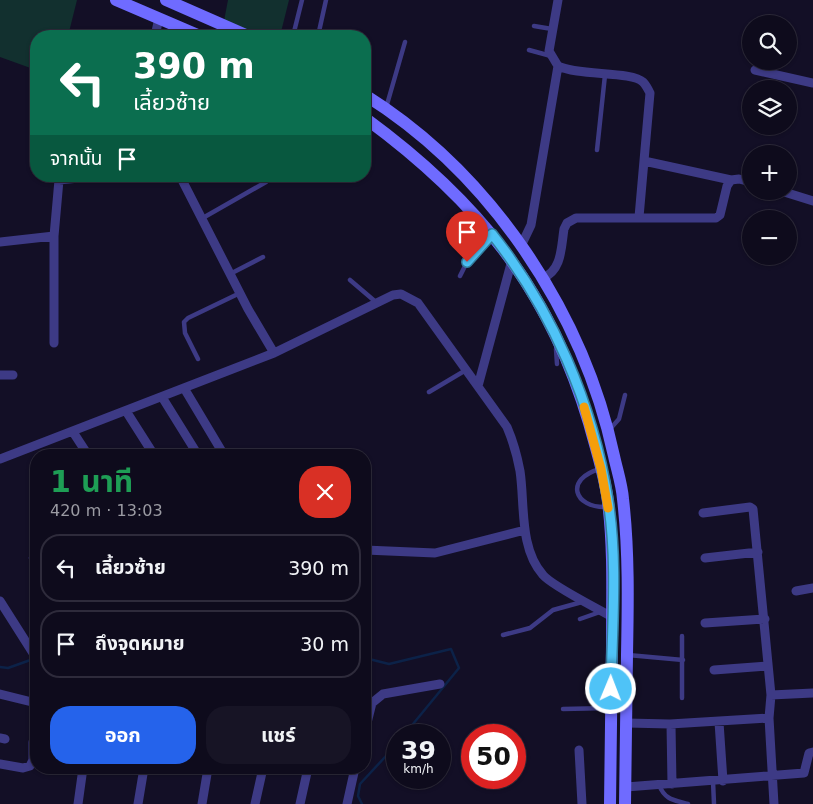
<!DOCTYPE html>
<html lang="th">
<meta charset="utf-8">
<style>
:root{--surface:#0e0b1c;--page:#171425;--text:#f1f3f6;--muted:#9b9ba3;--line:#2e2b3b;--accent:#2563eb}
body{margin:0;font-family:"DejaVu Sans","Noto Sans Thai",sans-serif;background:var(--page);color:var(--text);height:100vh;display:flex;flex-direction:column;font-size:19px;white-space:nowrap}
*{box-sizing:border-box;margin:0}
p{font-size:16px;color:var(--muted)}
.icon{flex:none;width:28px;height:28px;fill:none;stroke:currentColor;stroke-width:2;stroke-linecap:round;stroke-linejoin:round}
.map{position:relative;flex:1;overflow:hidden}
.panel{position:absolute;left:30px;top:449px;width:341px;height:325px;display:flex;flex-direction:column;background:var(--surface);border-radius:20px;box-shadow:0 1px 4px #0004,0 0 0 1px var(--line)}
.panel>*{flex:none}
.banner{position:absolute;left:30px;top:30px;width:341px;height:152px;border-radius:20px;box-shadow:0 1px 4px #0004,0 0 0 1px var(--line);background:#0b6e4f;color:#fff;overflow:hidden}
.controls{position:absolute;left:742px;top:15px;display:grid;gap:10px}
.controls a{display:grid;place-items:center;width:55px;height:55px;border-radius:50%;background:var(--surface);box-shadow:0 1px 4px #0004,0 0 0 1px var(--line);font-size:25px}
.speed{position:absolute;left:386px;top:724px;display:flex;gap:10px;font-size:25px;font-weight:700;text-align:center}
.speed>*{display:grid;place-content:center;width:65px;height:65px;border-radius:50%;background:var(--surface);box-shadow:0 1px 4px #0004,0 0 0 1px var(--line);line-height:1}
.speed small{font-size:12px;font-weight:400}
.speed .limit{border:8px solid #d22;background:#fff;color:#111}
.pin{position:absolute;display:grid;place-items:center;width:42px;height:42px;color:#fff;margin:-51px -21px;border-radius:50% 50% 50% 0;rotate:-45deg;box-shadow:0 0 5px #0007}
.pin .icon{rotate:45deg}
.me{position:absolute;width:55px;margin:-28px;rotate:1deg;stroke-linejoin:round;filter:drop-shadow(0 0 4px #0008)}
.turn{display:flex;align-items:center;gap:18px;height:105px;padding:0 20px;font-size:22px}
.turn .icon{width:65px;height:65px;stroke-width:2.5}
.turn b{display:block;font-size:35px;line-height:42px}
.then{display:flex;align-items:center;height:48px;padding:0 20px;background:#0003;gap:10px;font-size:19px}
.round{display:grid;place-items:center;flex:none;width:52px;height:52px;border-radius:20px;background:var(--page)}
.headline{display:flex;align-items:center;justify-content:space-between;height:85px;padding:0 20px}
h1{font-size:30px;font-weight:700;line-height:38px;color:#1e9e55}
.button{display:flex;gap:10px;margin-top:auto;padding:10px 20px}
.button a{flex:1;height:58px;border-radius:20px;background:var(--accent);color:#fff;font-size:20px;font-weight:700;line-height:58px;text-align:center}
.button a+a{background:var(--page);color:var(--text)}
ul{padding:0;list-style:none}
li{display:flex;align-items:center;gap:15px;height:68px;margin:0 10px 8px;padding:0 10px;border:2px solid var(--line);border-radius:20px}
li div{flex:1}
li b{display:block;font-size:19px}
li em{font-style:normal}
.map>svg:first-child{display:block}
</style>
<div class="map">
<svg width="813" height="804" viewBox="0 0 813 804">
<rect width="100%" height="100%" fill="#130f26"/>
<path fill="#12302f" d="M0 0H77L68 36H36V70L0 57Z
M228 0H289L280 36H260L224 21Z"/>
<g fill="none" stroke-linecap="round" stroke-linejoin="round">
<path stroke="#0c2248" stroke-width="2.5" d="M365 658 389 664 451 649 459 668 404 735
M0 667 8 668 36 658
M362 804 358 796 360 784 398 743"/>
<path stroke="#3d3a85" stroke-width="4.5" d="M534 26 552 29
M293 36 302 0
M318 36 326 0
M529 50 551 56
M386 108 405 42
M597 150 605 75
M201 219 266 182
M230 274 263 257
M460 276 467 262 490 237
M350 280 377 303
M556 349 557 364
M198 359 185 333 184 322 188 318 240 293
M429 392 466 370
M610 429 619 419 625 395
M600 469C564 479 574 508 606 507
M31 558 36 555
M580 619 600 612
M503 635 530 628 553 610 582 602
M628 655 683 660
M682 698V636
M563 709 609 708
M713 781 714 804
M659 785C665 800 674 800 688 804"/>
<path stroke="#3d3a85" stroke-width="9" d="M558 0 549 51 558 66C578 76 632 71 643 82 646 85 648 89 650 93L639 217
M155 36 159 18
M755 70 813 83
M644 161 731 180
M180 176 248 309 274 353
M781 191 813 201
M0 242 54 236
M521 246 531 225 558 66
M543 278C562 270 561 248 564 229L567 223 576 218H716L720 215 727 186 731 180 739 179 751 182
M54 343V236L59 180 99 176
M0 375H13
M478 386 512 260
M184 388 224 455
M162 397 198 455
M126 411 154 455
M73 432 88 455
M0 459 274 353 393 295 401 294 418 303 507 427C513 441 517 455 520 471 525 504 519 548 543 575 552 586 597 608 612 617
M703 513 750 507 753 509 771 695 769 718 774 804
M365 550 435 553 525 530
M705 558 758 552
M796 591 813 588
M0 601 33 653
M705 623 765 619
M714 670 768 666
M0 694 36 703
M771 695 813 693
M719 722 723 781
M627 723 670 724 769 718
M671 724 672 784
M365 731 372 703 383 694 440 684
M0 738 5 739
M579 750 582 804
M0 764 23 768 30 766 33 760V742
M626 787 804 773 809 753 813 752
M78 804 83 768
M138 804 144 768
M202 804 208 768
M255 804 263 768
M300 804 308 768
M347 804 355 768"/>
<path stroke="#6f6bff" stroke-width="12" d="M116 0 200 36
M166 0 248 36
M365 95C491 174 583 312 614 456 617 470 622 485 623 499 629 551 628 603 627 655 626 705 626 755 625 804
M365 118C477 200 549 288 589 423 596 449 605 476 608 502 614 550 612 598 612 645 611 698 611 751 610 804"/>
</g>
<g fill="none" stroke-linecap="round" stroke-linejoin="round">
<defs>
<path id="route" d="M467 262 492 234C552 310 593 404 608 500 618 562 612 627 611 689"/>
</defs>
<use href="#route" stroke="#337fa1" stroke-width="12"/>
<use href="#route" stroke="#4fc3f7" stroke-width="9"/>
<path stroke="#f59e0b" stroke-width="9" d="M584 407 601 469 608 508"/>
</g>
</svg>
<div class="controls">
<a><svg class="icon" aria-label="search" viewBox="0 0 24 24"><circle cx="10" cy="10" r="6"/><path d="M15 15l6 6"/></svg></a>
<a><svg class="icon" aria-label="layers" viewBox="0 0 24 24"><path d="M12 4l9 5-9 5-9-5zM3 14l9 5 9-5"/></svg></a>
<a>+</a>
<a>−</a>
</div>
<div class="speed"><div>39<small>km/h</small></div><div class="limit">50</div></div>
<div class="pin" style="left:467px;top:262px;background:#d93025"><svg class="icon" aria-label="arrive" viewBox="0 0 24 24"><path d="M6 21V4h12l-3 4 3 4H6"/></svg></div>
<svg class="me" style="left:611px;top:689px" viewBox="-20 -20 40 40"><circle r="17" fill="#4fc3f7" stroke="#fff" stroke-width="3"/><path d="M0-11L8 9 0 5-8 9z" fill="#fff"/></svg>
<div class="banner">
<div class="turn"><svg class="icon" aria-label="left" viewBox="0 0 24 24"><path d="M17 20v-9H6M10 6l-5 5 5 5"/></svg><div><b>390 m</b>เลี้ยวซ้าย</div></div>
<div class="then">จากนั้น<svg class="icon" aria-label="arrive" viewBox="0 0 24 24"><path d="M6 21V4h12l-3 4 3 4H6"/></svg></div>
</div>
<section class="panel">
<div class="headline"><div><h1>1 นาที</h1><p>420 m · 13:03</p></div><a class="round" style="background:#d93025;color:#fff"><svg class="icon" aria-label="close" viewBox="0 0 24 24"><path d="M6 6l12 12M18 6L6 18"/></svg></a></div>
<ul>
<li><svg class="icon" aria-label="left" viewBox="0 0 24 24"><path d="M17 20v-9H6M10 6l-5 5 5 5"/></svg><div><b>เลี้ยวซ้าย</b></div><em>390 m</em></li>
<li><svg class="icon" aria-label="arrive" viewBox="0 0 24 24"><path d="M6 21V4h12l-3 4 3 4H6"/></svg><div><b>ถึงจุดหมาย</b></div><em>30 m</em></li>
</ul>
<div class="button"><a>ออก</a><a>แชร์</a></div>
</section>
</div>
